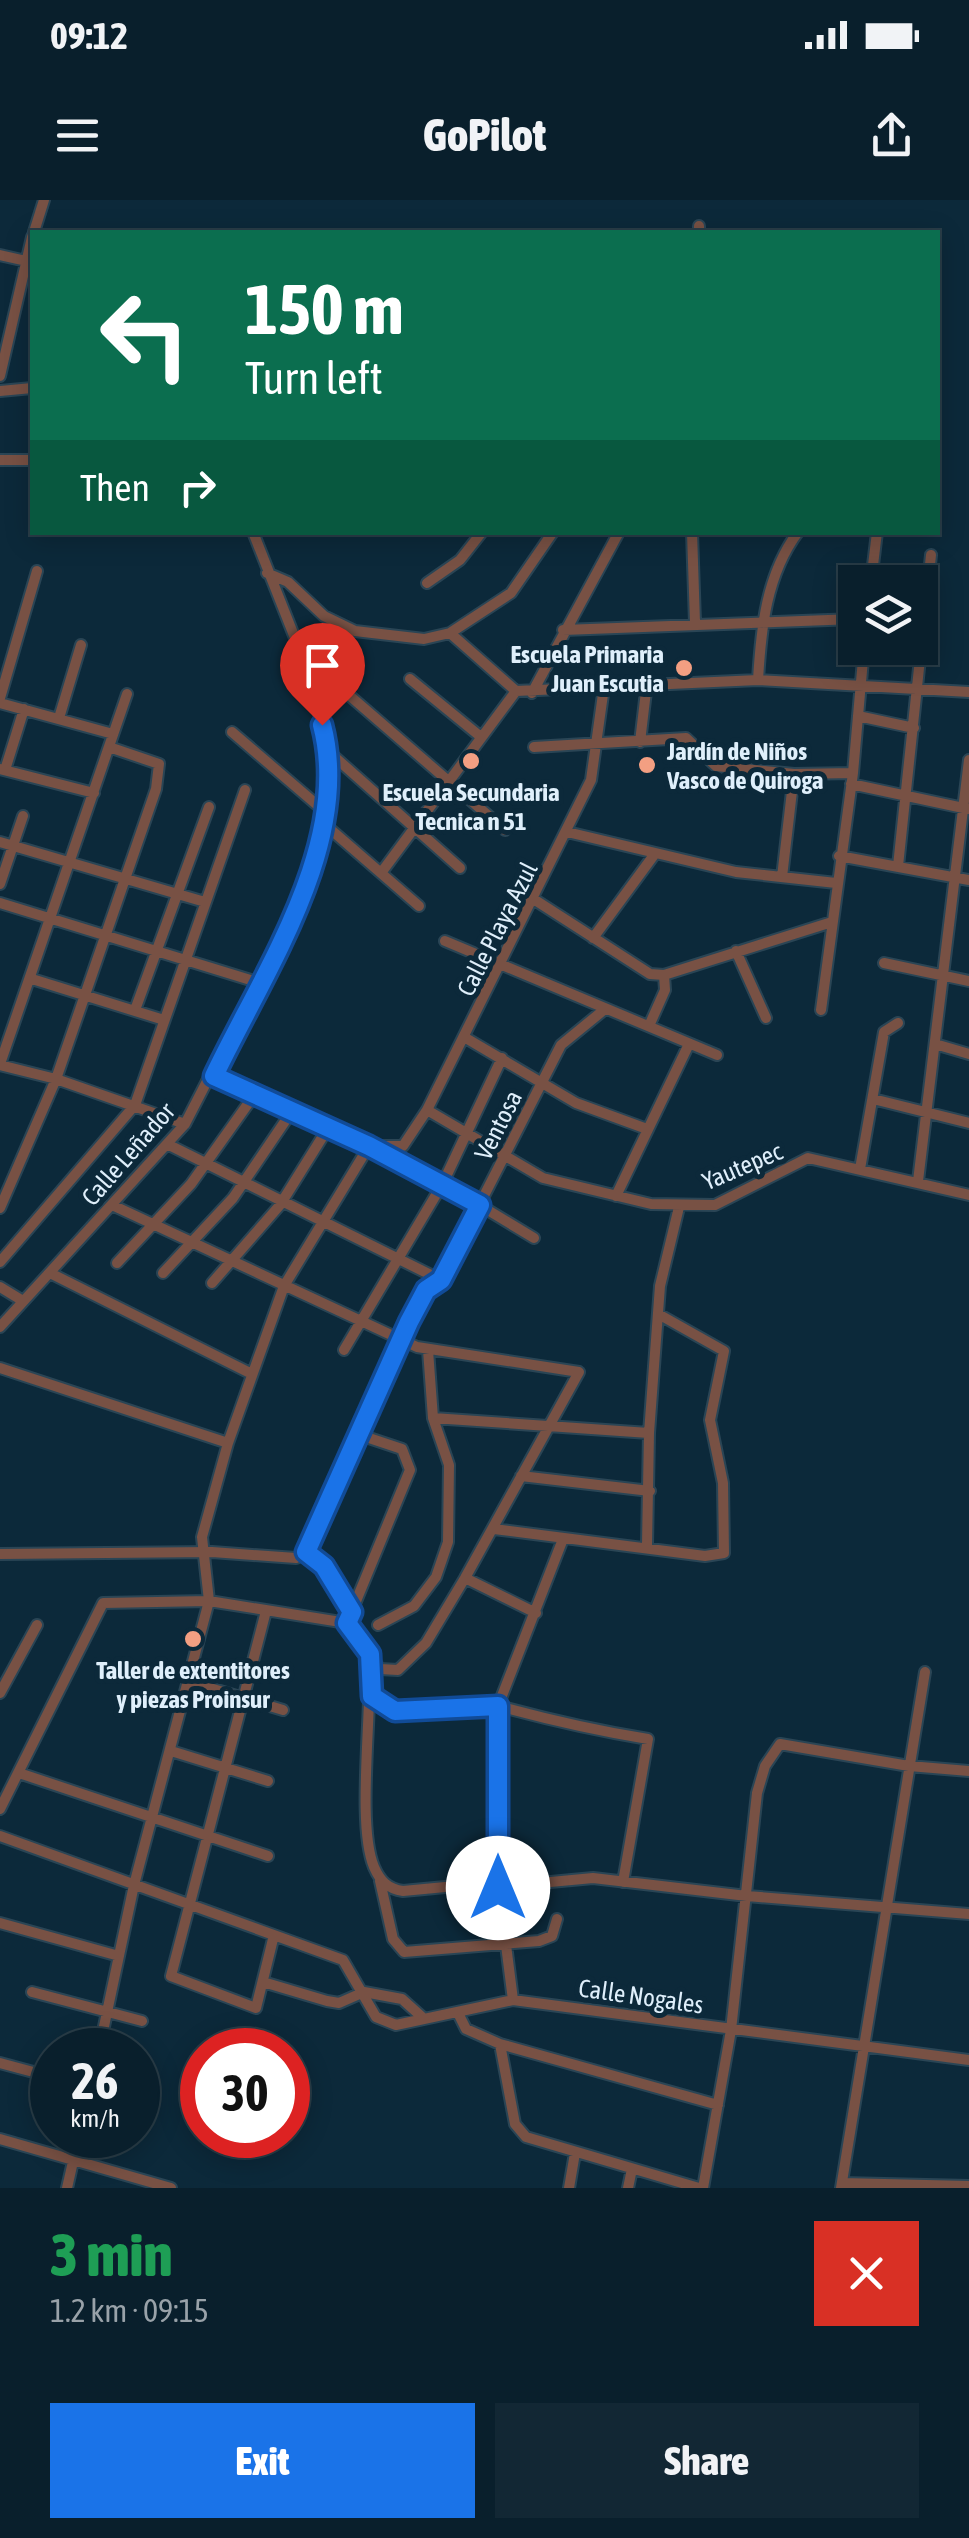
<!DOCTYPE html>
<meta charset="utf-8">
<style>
:root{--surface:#091f2c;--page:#122734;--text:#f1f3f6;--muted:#99a2a9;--line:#293d48;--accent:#1a73e8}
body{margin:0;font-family:"Asap Condensed",sans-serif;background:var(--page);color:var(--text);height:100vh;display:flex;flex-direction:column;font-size:38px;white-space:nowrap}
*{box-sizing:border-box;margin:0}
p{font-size:32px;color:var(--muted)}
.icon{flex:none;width:55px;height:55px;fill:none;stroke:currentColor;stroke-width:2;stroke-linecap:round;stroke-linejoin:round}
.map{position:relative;height:1988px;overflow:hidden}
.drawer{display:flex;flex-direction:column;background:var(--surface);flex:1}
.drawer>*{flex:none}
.hud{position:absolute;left:30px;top:30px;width:910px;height:305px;border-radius:0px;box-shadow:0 5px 25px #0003,0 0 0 2px var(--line);background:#0b6e4f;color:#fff;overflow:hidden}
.tools{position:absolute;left:838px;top:365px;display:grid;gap:20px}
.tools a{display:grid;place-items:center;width:100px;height:100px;border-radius:0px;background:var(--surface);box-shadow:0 5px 25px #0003,0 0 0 2px var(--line);font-size:50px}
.speed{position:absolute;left:30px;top:1828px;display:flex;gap:20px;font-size:50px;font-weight:700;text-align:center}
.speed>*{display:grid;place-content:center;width:130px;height:130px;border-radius:50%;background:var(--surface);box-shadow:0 5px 25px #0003,0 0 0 2px var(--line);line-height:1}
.speed small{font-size:25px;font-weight:400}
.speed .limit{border:15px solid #d22;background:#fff;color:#111}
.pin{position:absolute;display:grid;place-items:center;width:85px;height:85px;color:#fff;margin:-102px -42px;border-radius:50% 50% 50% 0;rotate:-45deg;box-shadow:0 0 10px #0007}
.pin .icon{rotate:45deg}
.me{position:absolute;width:110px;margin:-55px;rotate:0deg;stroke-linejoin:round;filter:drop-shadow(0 0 8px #0008)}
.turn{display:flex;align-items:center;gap:35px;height:210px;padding:0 50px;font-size:45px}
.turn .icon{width:130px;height:130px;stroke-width:2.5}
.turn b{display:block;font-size:70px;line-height:85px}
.then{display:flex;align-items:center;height:95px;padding:0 50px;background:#0003;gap:20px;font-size:38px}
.round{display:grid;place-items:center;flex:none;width:105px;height:105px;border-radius:0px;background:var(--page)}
.head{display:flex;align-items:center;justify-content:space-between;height:170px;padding:0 50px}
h1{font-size:60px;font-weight:800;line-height:75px;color:#1e9e55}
.cta{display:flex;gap:20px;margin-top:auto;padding:20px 50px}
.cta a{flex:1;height:115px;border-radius:0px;background:var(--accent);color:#fff;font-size:40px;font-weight:800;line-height:115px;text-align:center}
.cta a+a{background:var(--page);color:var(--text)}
.status{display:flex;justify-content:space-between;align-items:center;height:70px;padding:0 50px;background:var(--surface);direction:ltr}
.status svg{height:28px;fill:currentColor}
header{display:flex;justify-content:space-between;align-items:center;height:130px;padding:0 50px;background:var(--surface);font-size:45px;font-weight:800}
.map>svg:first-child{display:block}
</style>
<div class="status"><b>09:12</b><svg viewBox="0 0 49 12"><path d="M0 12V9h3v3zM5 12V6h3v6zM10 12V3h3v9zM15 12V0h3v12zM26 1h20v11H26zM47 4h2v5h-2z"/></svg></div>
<header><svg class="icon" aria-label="menu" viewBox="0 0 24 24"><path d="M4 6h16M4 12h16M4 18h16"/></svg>GoPilot<svg class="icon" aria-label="share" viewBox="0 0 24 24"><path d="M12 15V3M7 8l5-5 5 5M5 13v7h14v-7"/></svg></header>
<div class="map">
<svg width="969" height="1988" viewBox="0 0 969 1988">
<rect width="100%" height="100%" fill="#0c293a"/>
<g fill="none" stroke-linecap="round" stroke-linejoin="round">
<defs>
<path id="minor" d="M699 26V32
M34 32 44 0
M0 55 26 61
M0 176 32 37
M0 191 32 188
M0 260H32
M692 332 695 423
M267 373 288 382 324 416 355 431 424 439 450 433 511 393 553 332
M871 382 877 332
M427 383 460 360 482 332
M563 430 855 419
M450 433 516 491 758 480 969 492
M308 471 350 496 505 630
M410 479 481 537
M758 480C761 429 766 375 798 332
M532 493 619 332
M0 498 37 371
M0 503 113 534
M858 516 914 528
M59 518 81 445
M232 532 323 610
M640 542 647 483
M534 547 686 538 716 566 794 574 853 573
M329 552 460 668
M0 569 94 593
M5 570 24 509
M851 584 968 609
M322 622 419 706
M567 632 736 672 836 683
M0 642 205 702
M839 656 969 680
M898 666 931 355
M381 673 516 491
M782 677 794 574
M0 684 23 616
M535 700 650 774 664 775 832 722
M0 703 257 782
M593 738 654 655
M445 741 717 855
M736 751 766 818
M884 763 969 781
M32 779 164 820
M135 810 209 607
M821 810 853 573 864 448
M649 826 665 790 664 775
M464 837 576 903 647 929
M935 844 969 854
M0 864 127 494
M0 865 56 879 185 924
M213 876 443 983 534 1038
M873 899 969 923
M427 910 543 978 651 1004 715 1005 808 958 969 995
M169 945 441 1080
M860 969 884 832 898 823
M918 981C935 841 953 701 969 560
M616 996 689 844
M0 1008 56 879 156 589 159 564 109 547
M0 1062 135 905 245 590
M117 1063 191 984 255 894
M50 1073 250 1173
M163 1073 233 998 292 911
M212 1083 280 1005 328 928
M0 1087 23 1101
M0 1127 185 924 313 675 329 552 308 471 253 332
M344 1150 443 983 502 858
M0 1168 228 1243
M433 1218 649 1233
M521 1276 650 1291
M494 1329 705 1356 724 1353 723 1283 710 1220 724 1151 660 1115
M647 1345 649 1233 660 1086 679 1007
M306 1353 324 1367 352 1412
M0 1354 212 1352 296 1358 306 1353 420 1099 441 1080 561 845 605 809
M465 1378 536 1413
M266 1411 171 1776 256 1808 274 1735
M347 1423 410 1270 402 1249 357 1234
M378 1425 414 1406 436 1377 448 1342 449 1265 433 1218 428 1150
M369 1455C373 1508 356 1624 374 1667 380 1681 388 1689 403 1691L498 1682
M190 1482 283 1510
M0 1493 37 1425
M372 1496C425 1530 454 1495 502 1507 550 1520 598 1531 648 1539L623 1682
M171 1551 268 1581
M19 1573 268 1656
M0 1609 103 1403 209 1401 347 1423 380 1469 398 1470 426 1443 465 1378 579 1172 417 1147 112 1005
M0 1636 343 1760 376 1817 396 1825 513 1800 969 1860
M380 1681 393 1739 404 1752 539 1741 552 1736 557 1719
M498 1687 593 1678 747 1696 969 1714
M0 1723 119 1756
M263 1782 327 1801 339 1803 364 1792 402 1799 422 1817
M32 1792 142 1821
M513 1800 498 1682V1506L563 1339
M458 1813 466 1829 500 1844 515 1924 526 1937 699 1988
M500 1844 718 1905
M99 1850 134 1685 209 1401 202 1337 228 1243 284 1086 369 946H403L427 910 591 580 604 487
M0 1863 52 1877
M0 1939 171 1988
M842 1983 969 1986
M67 1988 79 1935
M569 1988 575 1953
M628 1988 632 1969
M703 1988 731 1830 757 1593 765 1566 780 1544 909 1566 969 1571
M841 1988 925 1472"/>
</defs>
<use href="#minor" stroke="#2a4555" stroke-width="14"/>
<use href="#minor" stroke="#785144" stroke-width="10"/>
</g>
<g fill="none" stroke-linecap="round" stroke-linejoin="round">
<defs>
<path id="route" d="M322 525C353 643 263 773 214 876L369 946 480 1005 441 1080 426 1090 409 1122 306 1352 324 1366 352 1412 347 1423 370 1454 372 1496 395 1511 498 1506V1688"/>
</defs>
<use href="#route" stroke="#114b97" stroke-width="25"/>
<use href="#route" stroke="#1a73e8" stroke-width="18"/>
</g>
<g fill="#f39f82" stroke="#0c293a" stroke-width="4">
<circle cx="684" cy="468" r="10"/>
<circle cx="471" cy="561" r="10"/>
<circle cx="647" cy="565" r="10"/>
<circle cx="193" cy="1439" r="10"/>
</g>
<g text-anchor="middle" stroke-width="10" stroke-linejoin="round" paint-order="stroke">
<g font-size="25" font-weight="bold" fill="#dfeffb" stroke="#0c293a">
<text x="664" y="463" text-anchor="end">Escuela Primaria<tspan x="664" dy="29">Juan Escutia</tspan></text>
<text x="667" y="560" text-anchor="start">Jardín de Niños<tspan x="667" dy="29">Vasco de Quiroga</tspan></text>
<text x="471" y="601">Escuela Secundaria<tspan x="471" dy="29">Tecnica n 51</tspan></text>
<text x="193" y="1479">Taller de extentitores<tspan x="193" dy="29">y piezas Proinsur</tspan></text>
</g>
<g font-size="25" fill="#dfeffb" stroke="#0c293a">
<text transform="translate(497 729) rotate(-63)" y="9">Calle Playa Azul</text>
<text transform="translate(498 925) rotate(-63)" y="9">Ventosa</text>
<text transform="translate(128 954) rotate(-49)" y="9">Calle Leñador</text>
<text transform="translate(742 966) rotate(-23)" y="9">Yautepec</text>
<text transform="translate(641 1796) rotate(8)" y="9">Calle Nogales</text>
</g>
</g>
</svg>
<div class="tools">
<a><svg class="icon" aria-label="layers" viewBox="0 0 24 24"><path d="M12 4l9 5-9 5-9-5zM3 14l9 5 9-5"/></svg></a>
</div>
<div class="speed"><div>26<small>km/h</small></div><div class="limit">30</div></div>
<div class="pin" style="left:322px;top:525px;background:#d93025"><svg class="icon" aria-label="arrive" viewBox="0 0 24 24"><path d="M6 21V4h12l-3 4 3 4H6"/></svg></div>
<svg class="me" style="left:498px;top:1688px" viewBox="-20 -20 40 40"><circle r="19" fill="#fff"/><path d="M0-13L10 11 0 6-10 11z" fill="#1a73e8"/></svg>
<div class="hud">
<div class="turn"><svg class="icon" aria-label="left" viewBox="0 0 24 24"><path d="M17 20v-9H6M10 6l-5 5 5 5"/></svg><div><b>150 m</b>Turn left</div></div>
<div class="then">Then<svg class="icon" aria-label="right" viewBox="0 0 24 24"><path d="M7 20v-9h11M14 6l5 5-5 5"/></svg></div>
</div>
</div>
<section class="drawer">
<div class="head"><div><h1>3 min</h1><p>1.2 km · 09:15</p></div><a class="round" style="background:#d93025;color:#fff"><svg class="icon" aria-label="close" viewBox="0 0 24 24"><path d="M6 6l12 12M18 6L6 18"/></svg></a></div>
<div class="cta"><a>Exit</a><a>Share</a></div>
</section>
